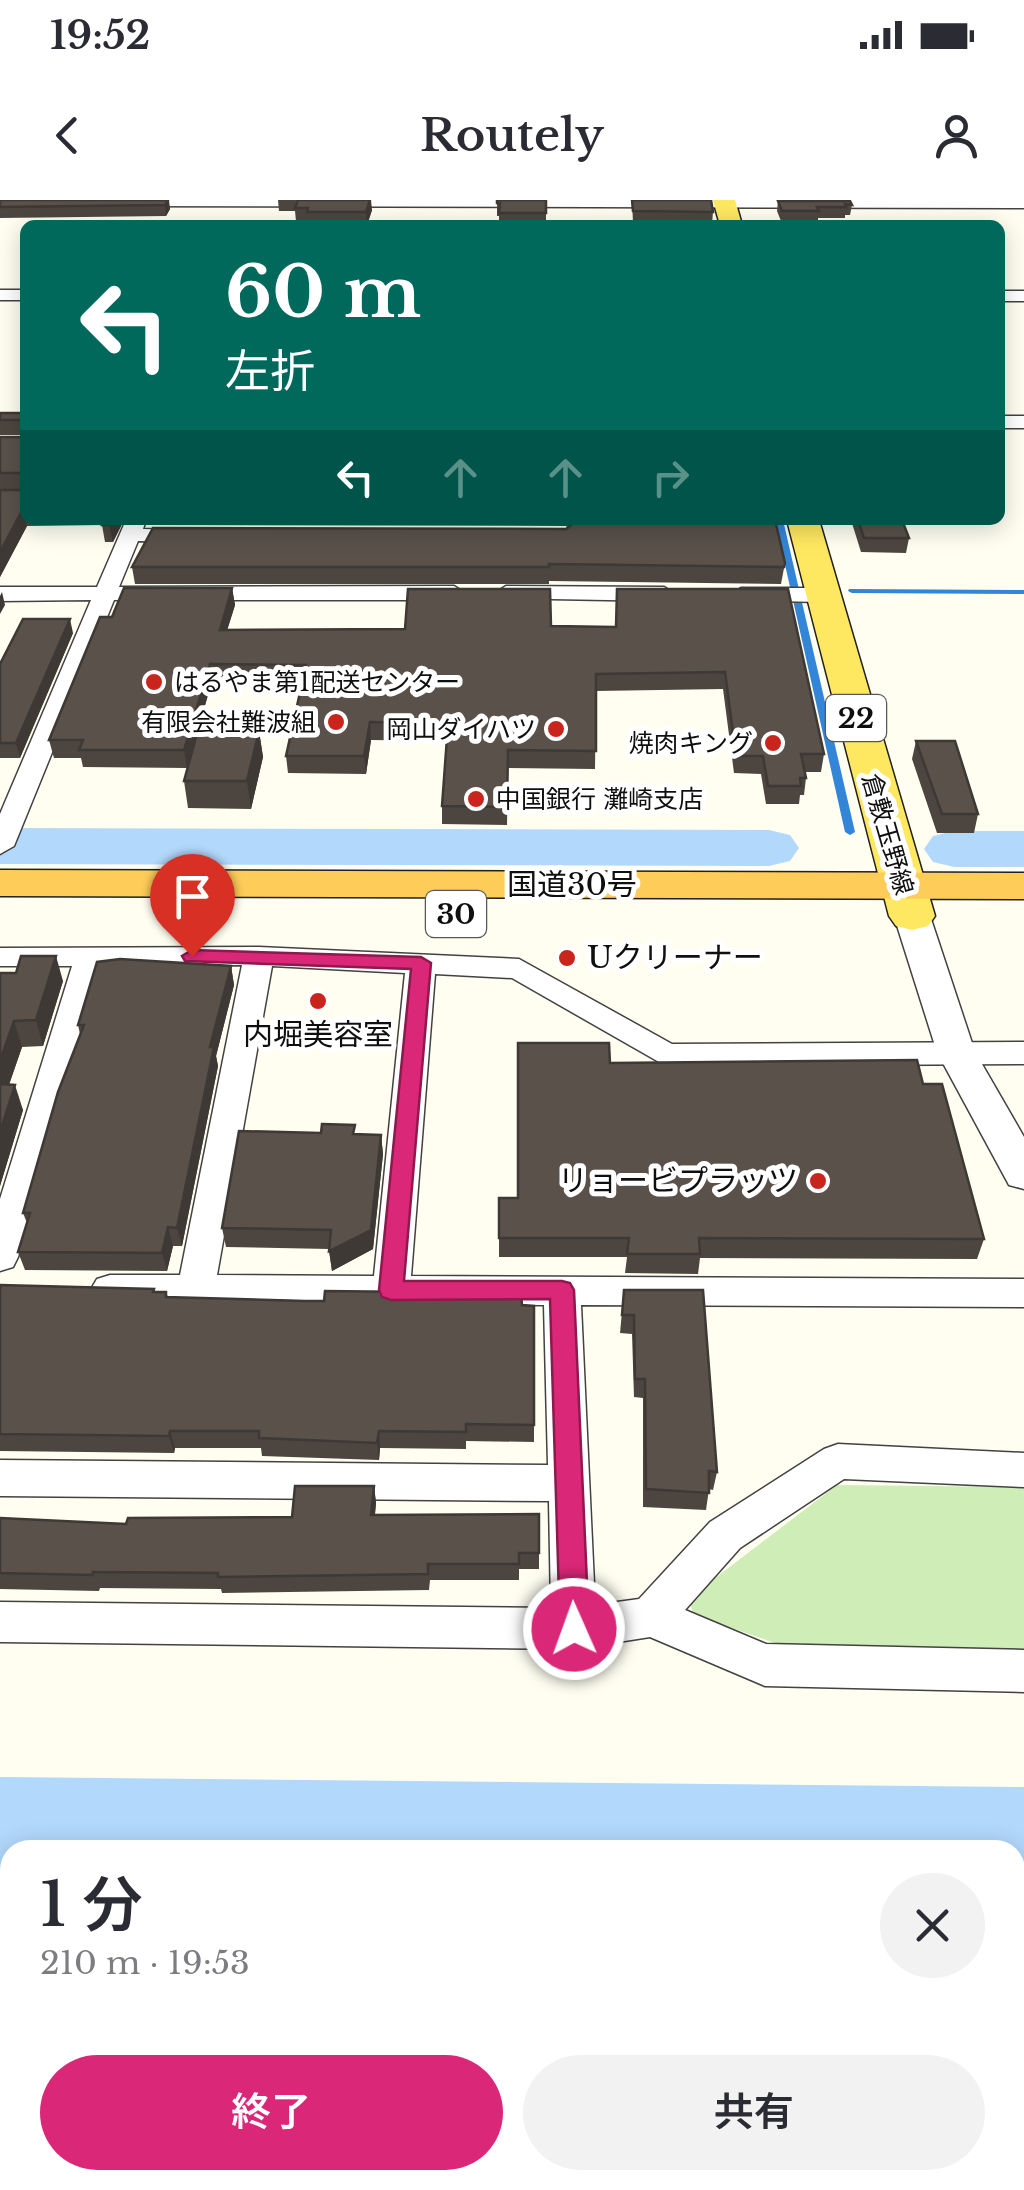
<!DOCTYPE html>
<html lang="ja">
<meta charset="utf-8">
<style>
:root{--surface:#fff;--page:#f2f2f3;--text:#2b2b33;--muted:#7c7c81;--accent:#db2777}
body{margin:0;font-family:"Libre Baskerville","Noto Sans JP",serif;background:var(--page);color:var(--text);height:100vh;display:flex;flex-direction:column;font-size:38px;white-space:nowrap}
*{box-sizing:border-box;margin:0}
p{font-size:32px;color:var(--muted)}
.icon{flex:none;width:55px;height:55px;fill:none;stroke:currentColor;stroke-width:2;stroke-linecap:round;stroke-linejoin:round}
.map{position:relative;flex:1;overflow:hidden}
.sheet{position:absolute;left:0px;top:1640px;width:1025px;height:350px;display:flex;flex-direction:column;background:var(--surface);border-radius:30px 30px 0 0;box-shadow:0 5px 25px #0003}
.sheet>*{flex:none}
.banner{position:absolute;left:20px;top:20px;width:985px;height:305px;border-radius:15px;box-shadow:0 5px 25px #0003;background:#00695c;color:#fff;overflow:hidden}
.pin{position:absolute;display:grid;place-items:center;width:85px;height:85px;color:#fff;margin:-102px -42px;border-radius:50% 50% 50% 0;rotate:-45deg;box-shadow:0 0 10px #0007}
.pin .icon{rotate:45deg}
.me{position:absolute;width:110px;margin:-55px;rotate:358deg;stroke-linejoin:round;filter:drop-shadow(0 0 8px #0008)}
.turn{display:flex;align-items:center;gap:35px;height:210px;padding:0 40px;font-size:45px}
.turn .icon{width:130px;height:130px;stroke-width:2.5}
.turn b{display:block;font-size:70px;line-height:85px}
.lanes{display:flex;align-items:center;height:95px;padding:0 40px;background:#0003;justify-content:center;gap:50px;direction:ltr}
.lanes .off{opacity:.35}
.round{display:grid;place-items:center;flex:none;width:105px;height:105px;border-radius:52px;background:var(--page)}
.summary{display:flex;align-items:center;justify-content:space-between;height:170px;padding:0 40px}
h1{font-size:60px;font-weight:600;line-height:75px}
.cta{display:flex;gap:20px;margin-top:auto;padding:20px 40px}
.cta a{flex:1;height:115px;border-radius:60px;background:var(--accent);color:#fff;font-size:40px;font-weight:600;line-height:115px;text-align:center}
.cta a+a{background:var(--page);color:var(--text)}
.status{display:flex;justify-content:space-between;align-items:center;height:70px;padding:0 50px;background:var(--surface);direction:ltr}
.status svg{height:28px;fill:currentColor}
header{display:flex;justify-content:space-between;align-items:center;height:130px;padding:0 40px;background:var(--surface);font-size:45px;font-weight:600}
.map>svg:first-child{display:block}
</style>
<div class="status"><b>19:52</b><svg viewBox="0 0 49 12"><path d="M0 12V9h3v3zM5 12V6h3v6zM10 12V3h3v9zM15 12V0h3v12zM26 1h20v11H26zM47 4h2v5h-2z"/></svg></div>
<header><svg class="icon" aria-label="back" viewBox="0 0 24 24"><path d="M15 5l-7 7 7 7"/></svg>Routely<svg class="icon" aria-label="person" viewBox="0 0 24 24"><circle cx="12" cy="8" r="4"/><path d="M4 21q1-7 8-7t8 7"/></svg></header>
<div class="map">
<svg width="1024" height="1990" viewBox="0 0 1024 1990">
<rect width="100%" height="100%" fill="#fffef1"/>
<path fill="#ceedb7" d="M837 1285 1024 1287V1452L789 1448 693 1414 689 1398Z"/>
<g fill="none" stroke-linecap="round" stroke-linejoin="round">
<path fill="#3385d7" fill-rule="evenodd" d="M775 320H783L855 632 850 635 845 632Z
M849 389 1024 390V394L852 393 848 391Z
M0 1890H10V1910H0Z
M1015 1900H1024V1920H1015Z"/>
<path fill="#b2d8fb" fill-rule="evenodd" d="M0 628 769 630 790 635 799 648 790 661 769 666 0 664Z
M954 631H1024V667H954L933 662 924 649 933 636Z
M0 1577 1024 1587V1691H1015V1650H10V1681H0Z"/>
<defs>
<path id="minor" d="M120 0H1024V8L125 6Z
M0 90H25V100H0Z
M1000 91H1024V101H1000Z
M1000 216H1024V228H1000Z
M126 320H146L143 329 195 330 205 336 195 342 138 341 119 387 454 386 465 393 454 400H114L14 646 0 654V614L91 400 0 401V387H97Z
M506 386 664 387 675 394 664 401 498 398 495 393Z
M741 388H821L832 395 821 402 733 400 730 395Z
M259 747 519 759 672 844 1024 842V864L666 866 512 778 435 774 411 1076 1024 1079V1107L581 1105 595 1405 639 1399 710 1322 824 1249 838 1244 1024 1253V1287L844 1279 740 1348 685 1410 766 1444 1024 1450V1492L765 1486 650 1437 574 1449 0 1442V1402L551 1408 549 1301 0 1296V1260L548 1265 544 1105 110 1103 97 1099 91 1089 97 1079 110 1075H180L242 765 102 766 18 1057 13 1067 0 1071V999L72 766H0V748ZM272 766 405 773 374 1076 217 1075Z
M0 1928H10V1980H19L0 1984Z
M1015 1938H1024V1990L995 1986 993 1980H1015Z
M698 1980H754L755 1990H699Z"/>
<path id="tertiary" d="M912 705 924 708 930 716 975 852 1024 937V989L1009 985 937 852 894 716 900 708Z"/>
<path id="primary" d="M713 0H735L742 25H720Z
M787 320H819L935 716 928 726 912 730 896 726 889 716Z"/>
<path id="trunk" d="M0 670 1024 673V699L0 696Z"/>
</defs>
<use href="#minor" stroke="#424242" stroke-width="3"/>
<use href="#tertiary" stroke="#424242" stroke-width="3"/>
<use href="#primary" stroke="#202020" stroke-width="3"/>
<use href="#trunk" stroke="#202020" stroke-width="3"/>
<use href="#minor" fill="#fff" fill-rule="evenodd"/>
<use href="#tertiary" fill="#fff" fill-rule="evenodd"/>
<use href="#primary" fill="#ffe861" fill-rule="evenodd"/>
<use href="#trunk" fill="#fecc58" fill-rule="evenodd"/>
</g>
<path fill="#4d4640" d="M0 0H169L170 9 166 16 0 18Z
M278 0H371L372 10 367 25 308 24V21H296L295 11H279Z
M497 0H546V25H499V16H497Z
M632 0 713 12 712 24 633 23Z
M778 1 852 5 850 15H845V18H818V21H781L777 11Z
M25 209V320H124L113 342H105L102 325 27 326 0 377V290H24L0 289V237H24V235H0V213H22Z
M147 320H775L785 363 781 384 549 381V384H135L132 367 568 328 566 326 148 325Z
M851 320H902L909 338 906 353 861 352Z
M232 388 235 405 227 430 616 427 788 389 824 554 821 572H805L806 578 804 595H800L799 604H766L761 574 734 573 723 489 596 491 595 569 508 568 507 625 442 624V606L447 541 371 540 366 574 288 573 286 556 302 482 212 481 187 568 83 567 81 558H54L49 540Z
M73 433 20 558H0V464Z
M259 531 263 557 251 609 188 608 184 581Z
M916 541 978 614 974 633H937L912 559Z
M231 766 234 785 216 856 218 866 182 1046H173L167 1071 25 1070 18 1052 27 1023 23 1013 80 834 78 825Z
M0 773 63 781 43 846 22 847 9 885 23 910 0 986Z
M610 863 923 884 984 1039 977 1059 700 1058 698 1074 625 1073 627 1057H499V998H518Z
M356 934 381 935 383 954 373 1049 332 1071 329 1049 226 1047 222 1028Z
M0 1085 154 1089 155 1092H166L168 1097 534 1106V1242L466 1241V1249L380 1248 379 1260 262 1256 261 1248H175L174 1253 0 1251Z
M624 1090 717 1272 713 1290 709 1289 706 1310 643 1307V1198L634 1197 632 1134 620 1133Z
M374 1286 376 1303 375 1315 539 1353V1369H519V1380H430L429 1390 222 1393 221 1389 100 1388 99 1391 0 1389V1318L126 1324 292 1317Z"/>
<path fill="#3e3934" d="M168 0 170 9 166 16 165 5Z
M370 0 372 10 367 25 366 12Z
M23 309 27 326 0 377V352Z
M112 320H124L113 342 109 325Z
M232 388 235 405 222 447 220 430Z
M2 392 5 405 0 414V396Z
M70 419 73 433 20 558 16 543Z
M210 464 212 481 187 568 184 550Z
M370 522 371 540 366 574 364 556Z
M259 531 263 557 251 609 247 581Z
M56 756 63 781 43 846 36 820Z
M231 766 234 785 216 856 218 866 182 1046 177 1028 210 847Z
M14 821 22 847 0 910V861Z
M15 885 23 910 0 986V932Z
M381 935 383 954 373 1049 332 1071 329 1051Z
M168 1027 173 1046 167 1071 162 1053Z
M170 1231 175 1248 174 1253 169 1236Z
M379 1231 380 1248 379 1260 377 1243Z
M374 1286 376 1303 373 1331 371 1315Z"/>
<path fill="#59514a" stroke="#3e3934" stroke-width="2.5" d="M0 0H168L165 5 0 7Z
M298 0H370L366 12H307L308 8H295Z
M497 0H546V13H499L500 3H497Z
M632 0H711L713 12 633 11Z
M778 1H850L852 5 845 4 846 7H817L819 11H782Z
M25 209V309H23L0 352V290H24V273H0V237H24V220H0V213H22Z
M104 320H112L109 325H102Z
M578 320H775L785 363 784 367 549 364V367H132L153 328 566 329Z
M858 320H902L909 338H864Z
M124 388H232L220 430 405 429 408 389H550L551 426 616 427 617 389H788L824 554H801L806 578H800L801 586H768L763 556H736L725 472 596 474V551L508 550 507 607 442 606 448 524 370 522 364 556H286L306 465 210 464 184 550H79L83 540H49L100 417H112Z
M23 419H70L16 543H0V464Z
M198 530 259 531 247 581H184Z
M916 541H955L978 614H942Z
M21 756H56L36 820 14 821 0 861V773H16Z
M120 759 231 766 210 847H214L177 1028 168 1027 162 1053 18 1052 30 1013H23L58 892 84 825H78L97 762Z
M518 843H609L610 863 917 860 923 884H942L984 1039 699 1038 700 1054H627L629 1038H499V998H518Z
M0 884 15 885 0 932Z
M322 924 355 925 353 934 381 935 371 1030 329 1051 331 1030 222 1028 239 931 321 933Z
M0 1085 154 1089 153 1092H166V1097L305 1101H324L325 1091 521 1093 522 1105 534 1106V1225L466 1224V1232L379 1231 377 1243 259 1238V1231H170L169 1236 0 1234Z
M624 1090H703L717 1272 709 1271V1293L646 1289 645 1179H635L634 1115H622Z
M295 1286H374L371 1315 539 1314V1353H519V1364H428V1374L218 1377V1373L93 1372V1375L0 1373V1318L126 1324 128 1318 292 1317Z"/>
<path fill="#db2777" stroke="#8e194d" stroke-width="2.5" d="M192 750 421 757 431 763 404 1081H562L570 1083 574 1090 589 1429 585 1438 574 1442 564 1438 560 1429 550 1099 391 1100 382 1097 379 1090 411 769 185 761 182 756Z"/>
<g fill="#ca251c" stroke="#fff" stroke-width="4">
<circle cx="154" cy="482" r="10"/>
<circle cx="336" cy="522" r="10"/>
<circle cx="556" cy="529" r="10"/>
<circle cx="773" cy="543" r="10"/>
<circle cx="476" cy="599" r="10"/>
<circle cx="567" cy="758" r="10"/>
<circle cx="318" cy="801" r="10"/>
<circle cx="818" cy="981" r="10"/>
</g>
<g text-anchor="middle" stroke-width="10" stroke-linejoin="round" paint-order="stroke">
<g font-size="25" fill="#0f0f0f" stroke="#fff" text-anchor="end">
<text x="174" y="491" text-anchor="start">はるやま第1配送センター</text>
<text x="316" y="531">有限会社難波組</text>
<text x="536" y="538">岡山ダイハツ</text>
<text x="753" y="552">焼肉キング</text>
<text x="496" y="608" text-anchor="start">中国銀行 灘崎支店</text>
</g>
<g font-size="25" fill="#0f0f0f" stroke="#fff">
<text transform="translate(888 634) rotate(74)" y="9">倉敷玉野線</text>
</g>
<g fill="#fff" stroke="#575757" stroke-width="2.5">
<rect x="826" y="495" width="60" height="46" rx="8"/>
<rect x="426" y="691" width="60" height="46" rx="8"/>
</g>
<g font-size="28" font-weight="bold" fill="#0f0f0f">
<text x="856" y="528">22</text>
<text x="456" y="724">30</text>
</g>
<g font-size="30" fill="#0f0f0f" stroke="#fff">
<text x="572" y="695">国道30号</text>
</g>
<g font-size="30" fill="#0f0f0f" stroke="#fff" text-anchor="start">
<text x="587" y="768">Uクリーナー</text>
<text x="318" y="845" text-anchor="middle">内堀美容室</text>
<text x="798" y="991" text-anchor="end">リョービプラッツ</text>
</g>
</g>
</svg>
<div class="pin" style="left:192px;top:756px;background:#d93025"><svg class="icon" aria-label="arrive" viewBox="0 0 24 24"><path d="M6 21V4h12l-3 4 3 4H6"/></svg></div>
<svg class="me" style="left:574px;top:1429px" viewBox="-20 -20 40 40"><circle r="17" fill="#db2777" stroke="#fff" stroke-width="3"/><path d="M0-11L8 9 0 5-8 9z" fill="#fff"/></svg>
<div class="banner">
<div class="turn"><svg class="icon" aria-label="left" viewBox="0 0 24 24"><path d="M17 20v-9H6M10 6l-5 5 5 5"/></svg><div><b>60 m</b>左折</div></div>
<div class="lanes"><svg class="icon" aria-label="left" viewBox="0 0 24 24"><path d="M17 20v-9H6M10 6l-5 5 5 5"/></svg><svg class="icon off" aria-label="ahead" viewBox="0 0 24 24"><path d="M12 20V5M6 11l6-6 6 6"/></svg><svg class="icon off" aria-label="ahead" viewBox="0 0 24 24"><path d="M12 20V5M6 11l6-6 6 6"/></svg><svg class="icon off" aria-label="right" viewBox="0 0 24 24"><path d="M7 20v-9h11M14 6l5 5-5 5"/></svg></div>
</div>
<section class="sheet">
<div class="summary"><div><h1>1 分</h1><p>210 m · 19:53</p></div><a class="round"><svg class="icon" aria-label="close" viewBox="0 0 24 24"><path d="M6 6l12 12M18 6L6 18"/></svg></a></div>
<div class="cta"><a>終了</a><a>共有</a></div>
</section>
</div>
